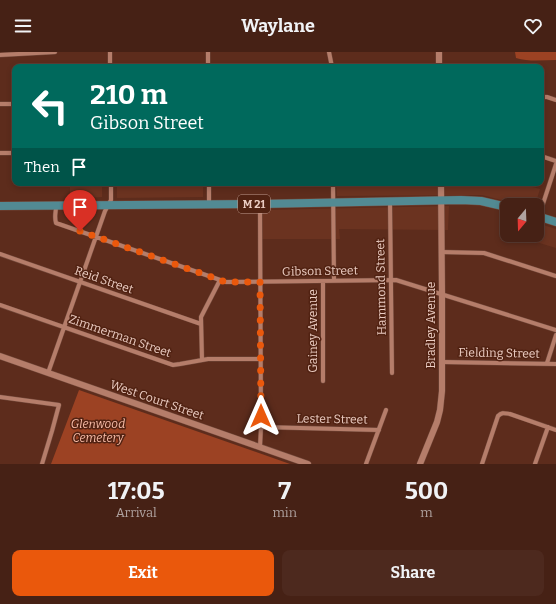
<!DOCTYPE html>
<style>
:root{--surface:#462115;--page:#4d291e;--text:#f1f3f6;--muted:#b0a3a0;--line:#5e3e34;--accent:#ea580c}
body{margin:0;font-family:Bitter,serif;background:var(--page);color:var(--text);height:100vh;display:flex;flex-direction:column;font-size:15px;white-space:nowrap}
*{box-sizing:border-box;margin:0}
p{font-size:13px;color:var(--muted)}
.icon{flex:none;width:22px;height:22px;fill:none;stroke:currentColor;stroke-width:2;stroke-linecap:round;stroke-linejoin:round}
.map{position:relative;height:412px;overflow:hidden}
.sheet{display:flex;flex-direction:column;background:var(--surface);flex:1}
.sheet>*{flex:none}
.guide{position:absolute;left:12px;top:12px;width:532px;height:122px;border-radius:8px;box-shadow:0 2px 6px #0003,0 0 0 1px var(--line);background:#00695c;color:#fff;overflow:hidden}
.needle{width:26px;rotate:199deg}
.controls{position:absolute;left:500px;top:146px;display:grid;gap:8px}
.controls a{display:grid;place-items:center;width:44px;height:44px;border-radius:8px;background:var(--surface);box-shadow:0 2px 6px #0003,0 0 0 1px var(--line);font-size:20px}
.pin{position:absolute;display:grid;place-items:center;width:34px;height:34px;color:#fff;margin:-41px -17px;border-radius:50% 50% 50% 0;rotate:-45deg;box-shadow:0 0 4px #0007}
.pin .icon{rotate:45deg}
.me{position:absolute;width:44px;margin:-22px;rotate:0deg;stroke-linejoin:round;filter:drop-shadow(0 0 3px #0008)}
.turn{display:flex;align-items:center;gap:14px;height:84px;padding:0 12px;font-size:18px}
.turn .icon{width:52px;height:52px;stroke-width:2.5}
.turn b{display:block;font-size:28px;line-height:34px}
.then{display:flex;align-items:center;height:38px;padding:0 12px;background:#0003;gap:8px;font-size:15px}
.eta{display:flex;justify-content:space-evenly;align-items:center;height:68px;text-align:center}
.eta b{font-size:24px;font-weight:700;line-height:28px}
.action{display:flex;gap:8px;margin-top:auto;padding:8px 12px}
.action a{flex:1;height:46px;border-radius:8px;background:var(--accent);color:#fff;font-size:16px;font-weight:700;line-height:46px;text-align:center}
.action a+a{background:var(--page);color:var(--text)}
header{display:flex;justify-content:space-between;align-items:center;height:52px;padding:0 12px;background:var(--surface);font-size:18px;font-weight:700}
.map>svg:first-child{display:block}
</style>
<header><svg class="icon" aria-label="menu" viewBox="0 0 24 24"><path d="M4 6h16M4 12h16M4 18h16"/></svg>Waylane<svg class="icon" aria-label="heart" viewBox="0 0 24 24"><path d="M12 20l-8-8c-3-5 5-10 8-4 3-6 11-1 8 4z"/></svg></header>
<div class="map">
<svg width="556" height="412" viewBox="0 0 556 412">
<rect width="100%" height="100%" fill="#5d2c1c"/>
<path fill="#6b3320" d="M70 131H102V145L70 147Z
M117 131H203V145L117 146Z
M336 131H518L540 137 535 153H521L482 143 337 144Z
M449 154 448 178 339 177 340 187H262V158Z
M537 171 556 177V196L513 183H537Z"/>
<path fill="#9c4223" d="M515 0H556V8C543 8 529 10 516 6Z
M79 338 290 412H51Z"/>
<g fill="none" stroke-linecap="round" stroke-linejoin="round">
<defs>
<path id="minor" d="M110 0V15
M208 0V15
M329 0 332 15
M0 3 55 0
M541 45H547L556 48
M0 52H15
M0 101H15
M541 104 556 109
M209 131V152
M333 131 334 229
M390 149 392 321
M260 152 261 375 260 395
M56 154C56 161 54 164 56 171L226 230 396 228 556 278
M539 164 556 112
M441 200 484 201 556 224
M0 202 201 272
M0 253 173 313 180 312 208 307H260
M202 308 201 265 220 228
M443 310 556 312
M547 311 556 283
M48 321 105 159 111 148V131
M323 329V229
M0 345 59 353 52 379 42 412
M261 375 379 378
M366 412 386 358
M482 412 498 364C502 360 504 361 510 362L556 378
M535 412 548 375"/>
<path id="tertiary" d="M439 0V15
M0 304 308 412
M420 412 437 370 440 358 442 339V242L441 131"/>
<path id="primary" d="M0 154 260 152 461 148 481 149 507 155
M537 164 556 170"/>
</defs>
<use href="#minor" stroke="#734a3c" stroke-width="5"/>
<use href="#tertiary" stroke="#734a3c" stroke-width="7"/>
<use href="#primary" stroke="#734a3c" stroke-width="9"/>
<use href="#minor" stroke="#b57d6a" stroke-width="4"/>
<use href="#tertiary" stroke="#b57d6a" stroke-width="6"/>
<use href="#primary" stroke="#528a93" stroke-width="8"/>
</g>
<g fill="none" stroke-linecap="round" stroke-linejoin="round">
<path stroke="#ea580c" stroke-width="7" stroke-dasharray="0 12.6" d="M80 179 220 228 226 230H260L261 364"/>
</g>
<g text-anchor="middle" stroke-width="3" stroke-linejoin="round" paint-order="stroke">
<rect fill="#512212" stroke="#bd998d" stroke-width="1" x="238" y="143" width="32" height="18" rx="3"/>
<g font-size="11" font-weight="bold" fill="#ebccc2">
<text x="254" y="156">M 21</text>
</g>
<g font-size="12" fill="#ebccc2" stroke="#512212">
<text transform="translate(320 219) rotate(-1)" y="4">Gibson Street</text>
<text transform="translate(104 228) rotate(19)" y="4">Reid Street</text>
<text transform="translate(381 235) rotate(-91)" y="4">Hammond Street</text>
<text transform="translate(431 273) rotate(-90)" y="4">Bradley Avenue</text>
<text transform="translate(313 279) rotate(-90)" y="4">Gainey Avenue</text>
<text transform="translate(120 284) rotate(19)" y="4">Zimmerman Street</text>
<text transform="translate(499 301) rotate(1)" y="4">Fielding Street</text>
<text transform="translate(157 348) rotate(19)" y="4">West Court Street</text>
<text transform="translate(332 367) rotate(1)" y="4">Lester Street</text>
</g>
<g font-size="12" font-style="italic" fill="#f8bca8" stroke="#512212">
<text x="98" y="376">Glenwood<tspan x="98" dy="14">Cemetery</tspan></text>
</g>
</g>
</svg>
<div class="controls">
<a><svg class="needle" viewBox="-14 -14 28 28"><path d="M0-13l5 13h-10z" fill="#e53935"/><path d="M0 13l5-13h-10z" fill="#b0a3a0"/></svg></a>
</div>
<div class="pin" style="left:80px;top:179px;background:#d93025"><svg class="icon" aria-label="arrive" viewBox="0 0 24 24"><path d="M6 21V4h12l-3 4 3 4H6"/></svg></div>
<svg class="me" style="left:261px;top:364px" viewBox="-20 -20 40 40"><path d="M0-17L14 15 0 8-14 15z" fill="#ea580c" stroke="#fff" stroke-width="4"/></svg>
<div class="guide">
<div class="turn"><svg class="icon" aria-label="left" viewBox="0 0 24 24"><path d="M17 20v-9H6M10 6l-5 5 5 5"/></svg><div><b>210 m</b>Gibson Street</div></div>
<div class="then">Then<svg class="icon" aria-label="arrive" viewBox="0 0 24 24"><path d="M6 21V4h12l-3 4 3 4H6"/></svg></div>
</div>
</div>
<section class="sheet">
<div class="eta">
<div><b>17:05</b><p>Arrival</p></div>
<div><b>7</b><p>min</p></div>
<div><b>500</b><p>m</p></div>
</div>
<div class="action"><a>Exit</a><a>Share</a></div>
</section>
